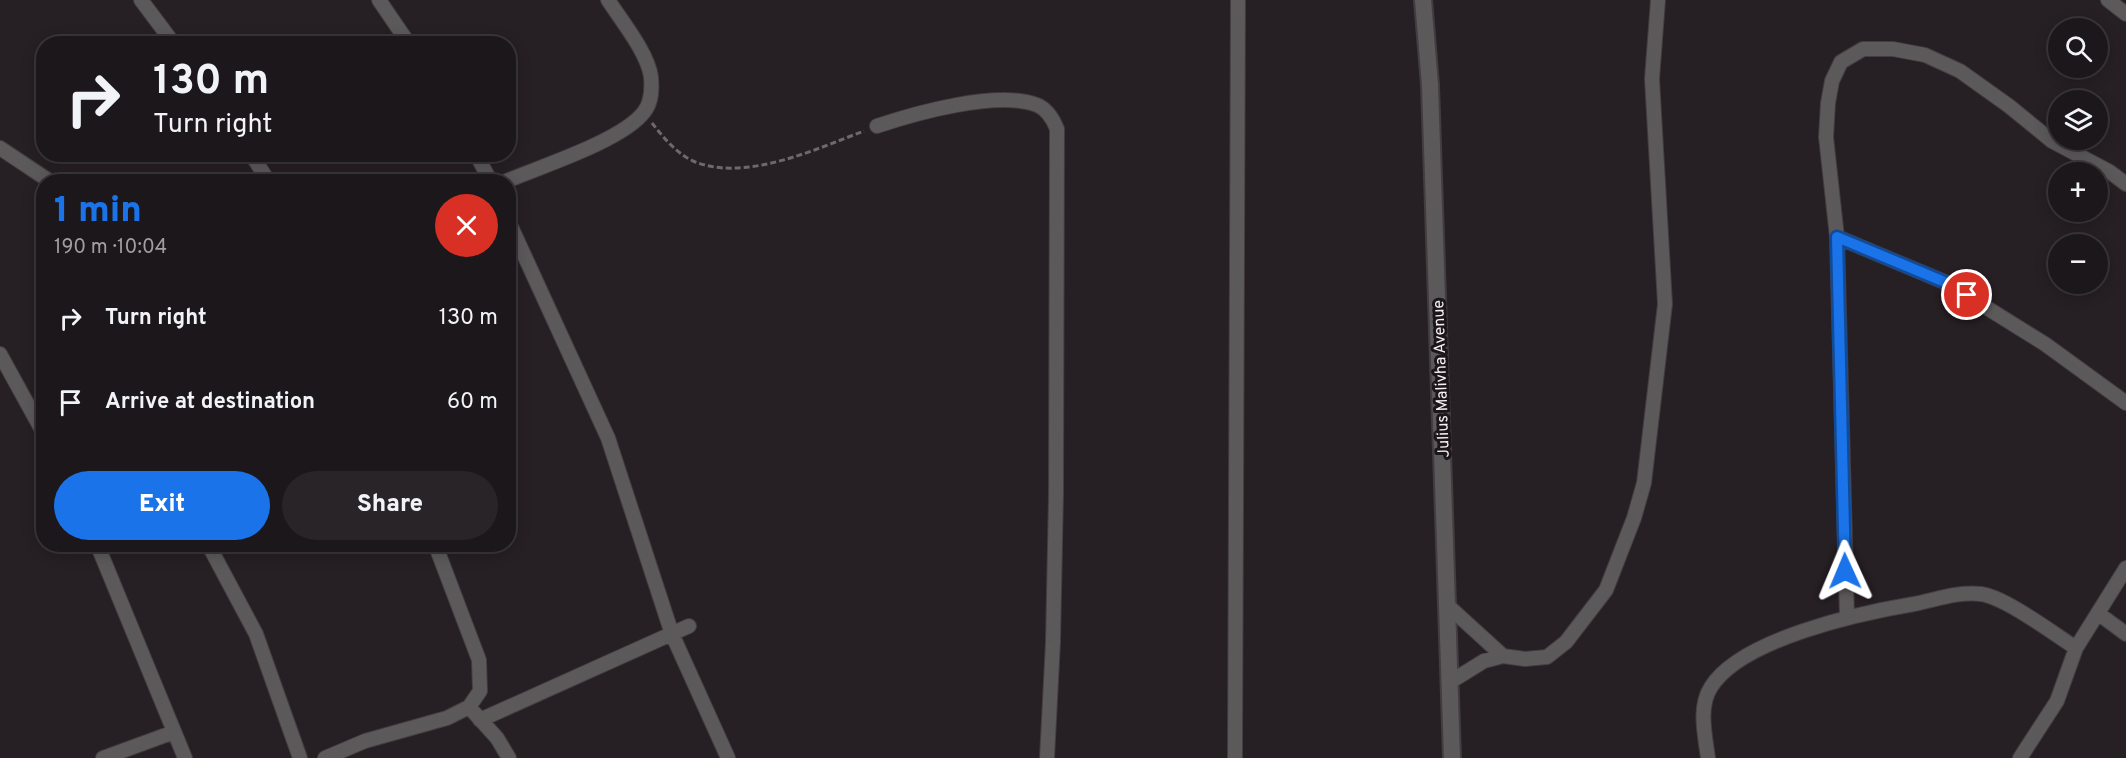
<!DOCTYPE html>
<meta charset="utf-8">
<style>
:root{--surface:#1c171a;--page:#292427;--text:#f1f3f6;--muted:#a09fa2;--line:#3a3639;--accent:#1a73e8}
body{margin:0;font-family:Overpass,sans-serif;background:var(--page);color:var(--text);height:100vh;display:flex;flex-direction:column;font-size:22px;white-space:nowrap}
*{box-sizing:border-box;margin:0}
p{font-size:20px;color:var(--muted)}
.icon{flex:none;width:33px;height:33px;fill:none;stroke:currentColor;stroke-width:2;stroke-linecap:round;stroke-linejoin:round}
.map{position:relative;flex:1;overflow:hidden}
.side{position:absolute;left:36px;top:174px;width:480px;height:378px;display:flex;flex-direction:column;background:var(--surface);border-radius:24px;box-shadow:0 3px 15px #0003,0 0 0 2px var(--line)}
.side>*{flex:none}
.top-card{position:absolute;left:36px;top:36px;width:480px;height:126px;border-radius:24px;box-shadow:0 3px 15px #0003,0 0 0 2px var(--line);background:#1c171a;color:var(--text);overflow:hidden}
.fabs{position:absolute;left:2048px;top:18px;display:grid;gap:12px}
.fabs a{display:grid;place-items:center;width:60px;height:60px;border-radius:50%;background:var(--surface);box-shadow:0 3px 15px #0003,0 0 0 2px var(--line);font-size:30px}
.pin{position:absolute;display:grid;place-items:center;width:51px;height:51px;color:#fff;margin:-26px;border:3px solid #fff;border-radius:50%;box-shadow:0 2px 6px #0007}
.me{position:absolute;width:66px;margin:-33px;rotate:359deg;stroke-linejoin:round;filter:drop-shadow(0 0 4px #0008)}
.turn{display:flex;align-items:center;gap:21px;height:126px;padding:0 18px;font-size:27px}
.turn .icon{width:78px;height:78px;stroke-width:2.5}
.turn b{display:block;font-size:42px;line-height:51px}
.round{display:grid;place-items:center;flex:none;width:63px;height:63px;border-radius:32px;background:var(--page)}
.headline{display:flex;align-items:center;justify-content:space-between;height:102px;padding:0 18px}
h1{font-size:36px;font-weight:800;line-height:45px;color:var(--accent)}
.button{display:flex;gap:12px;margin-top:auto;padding:12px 18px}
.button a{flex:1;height:69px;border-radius:36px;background:var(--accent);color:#fff;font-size:24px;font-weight:800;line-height:69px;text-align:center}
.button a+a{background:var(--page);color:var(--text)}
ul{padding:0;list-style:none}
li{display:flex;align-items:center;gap:18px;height:84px;padding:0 18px}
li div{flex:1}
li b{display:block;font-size:22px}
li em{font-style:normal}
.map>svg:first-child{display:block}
</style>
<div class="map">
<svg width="2126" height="758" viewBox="0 0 2126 758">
<rect width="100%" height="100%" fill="#261f23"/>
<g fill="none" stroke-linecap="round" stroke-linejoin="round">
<defs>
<path id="minor" d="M141 0 174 44
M379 0 409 44
M2108 0 2126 14
M877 126C916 113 997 90 1037 105 1047 109 1053 119 1057 129L1056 495 1053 642 1047 758
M0 148 51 182
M251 154 269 182
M476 154 491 182
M504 182C539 167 622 141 644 112 652 102 652 89 651 77 648 53 621 20 608 0
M508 220 608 438 672 634 728 758
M1837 237 1947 283 2045 344 2126 403
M0 354 44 434
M97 544 185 758
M208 544 256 634 300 758
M435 544 479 660 480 691 469 707 497 738 509 758
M1447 605 1503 656 1525 659 1547 657 1566 642 1606 590 1634 518 1644 483 1665 304 1652 79 1658 0
M2099 614 2126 634
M1847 617 1837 237 1826 137 1828 103 1832 81 1841 62 1863 49H1893L1925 55 1960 71 2009 106 2052 141 2110 172 2126 184
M1450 682 1484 661 1503 656
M480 720 689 626
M103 758 174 732
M325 758 365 741 447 718 469 707
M1235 758 1238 0
M1708 758C1705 735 1698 707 1711 687 1741 639 1860 613 1914 604 1935 600 1959 591 1981 594 2005 597 2054 634 2076 648
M2020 758 2057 701 2076 648 2126 568"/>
<path id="tertiary" d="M1423 0 1430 85 1452 758"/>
</defs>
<use href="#minor" stroke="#433c40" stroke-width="16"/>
<use href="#tertiary" stroke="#433c40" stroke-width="20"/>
<path stroke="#6e686c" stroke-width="3" stroke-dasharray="6 3" stroke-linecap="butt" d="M652 123C663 137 676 153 693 161 744 183 816 149 864 131"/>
<use href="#minor" stroke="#5c595b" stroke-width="14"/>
<use href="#tertiary" stroke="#5c595b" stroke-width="16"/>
</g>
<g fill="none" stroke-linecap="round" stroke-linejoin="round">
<defs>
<path id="route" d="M1845 571 1837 237 1947 283 1967 295"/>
</defs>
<use href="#route" stroke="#114b97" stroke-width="15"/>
<use href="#route" stroke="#1a73e8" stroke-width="10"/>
</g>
<g text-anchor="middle" stroke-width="6" stroke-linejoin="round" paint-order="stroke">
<g font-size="16" fill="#f5f0f3" stroke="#1c161a">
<text transform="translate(1440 379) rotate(-92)" y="6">Julius Malivha Avenue</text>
</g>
</g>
</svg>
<div class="fabs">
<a><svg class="icon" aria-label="search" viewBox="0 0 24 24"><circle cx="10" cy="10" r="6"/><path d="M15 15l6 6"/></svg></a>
<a><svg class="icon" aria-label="layers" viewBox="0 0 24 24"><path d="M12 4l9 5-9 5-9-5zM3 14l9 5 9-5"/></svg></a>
<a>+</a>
<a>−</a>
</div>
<div class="pin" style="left:1967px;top:295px;background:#d93025"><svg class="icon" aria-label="arrive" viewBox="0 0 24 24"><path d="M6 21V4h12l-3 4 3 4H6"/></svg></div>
<svg class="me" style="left:1845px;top:571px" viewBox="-20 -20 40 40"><path d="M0-17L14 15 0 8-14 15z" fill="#1a73e8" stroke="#fff" stroke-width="4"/></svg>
<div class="top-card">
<div class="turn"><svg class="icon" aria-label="right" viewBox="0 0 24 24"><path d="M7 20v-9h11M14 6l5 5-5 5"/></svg><div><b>130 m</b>Turn right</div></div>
</div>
<section class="side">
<div class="headline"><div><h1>1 min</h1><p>190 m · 10:04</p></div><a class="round" style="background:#d93025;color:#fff"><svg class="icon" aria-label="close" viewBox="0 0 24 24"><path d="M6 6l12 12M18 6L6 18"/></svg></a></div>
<ul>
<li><svg class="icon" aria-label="right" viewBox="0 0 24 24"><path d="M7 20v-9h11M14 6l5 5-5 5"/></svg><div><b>Turn right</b></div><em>130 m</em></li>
<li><svg class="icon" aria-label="arrive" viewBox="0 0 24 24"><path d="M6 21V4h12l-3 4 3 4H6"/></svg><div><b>Arrive at destination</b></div><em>60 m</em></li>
</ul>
<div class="button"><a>Exit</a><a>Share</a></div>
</section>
</div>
